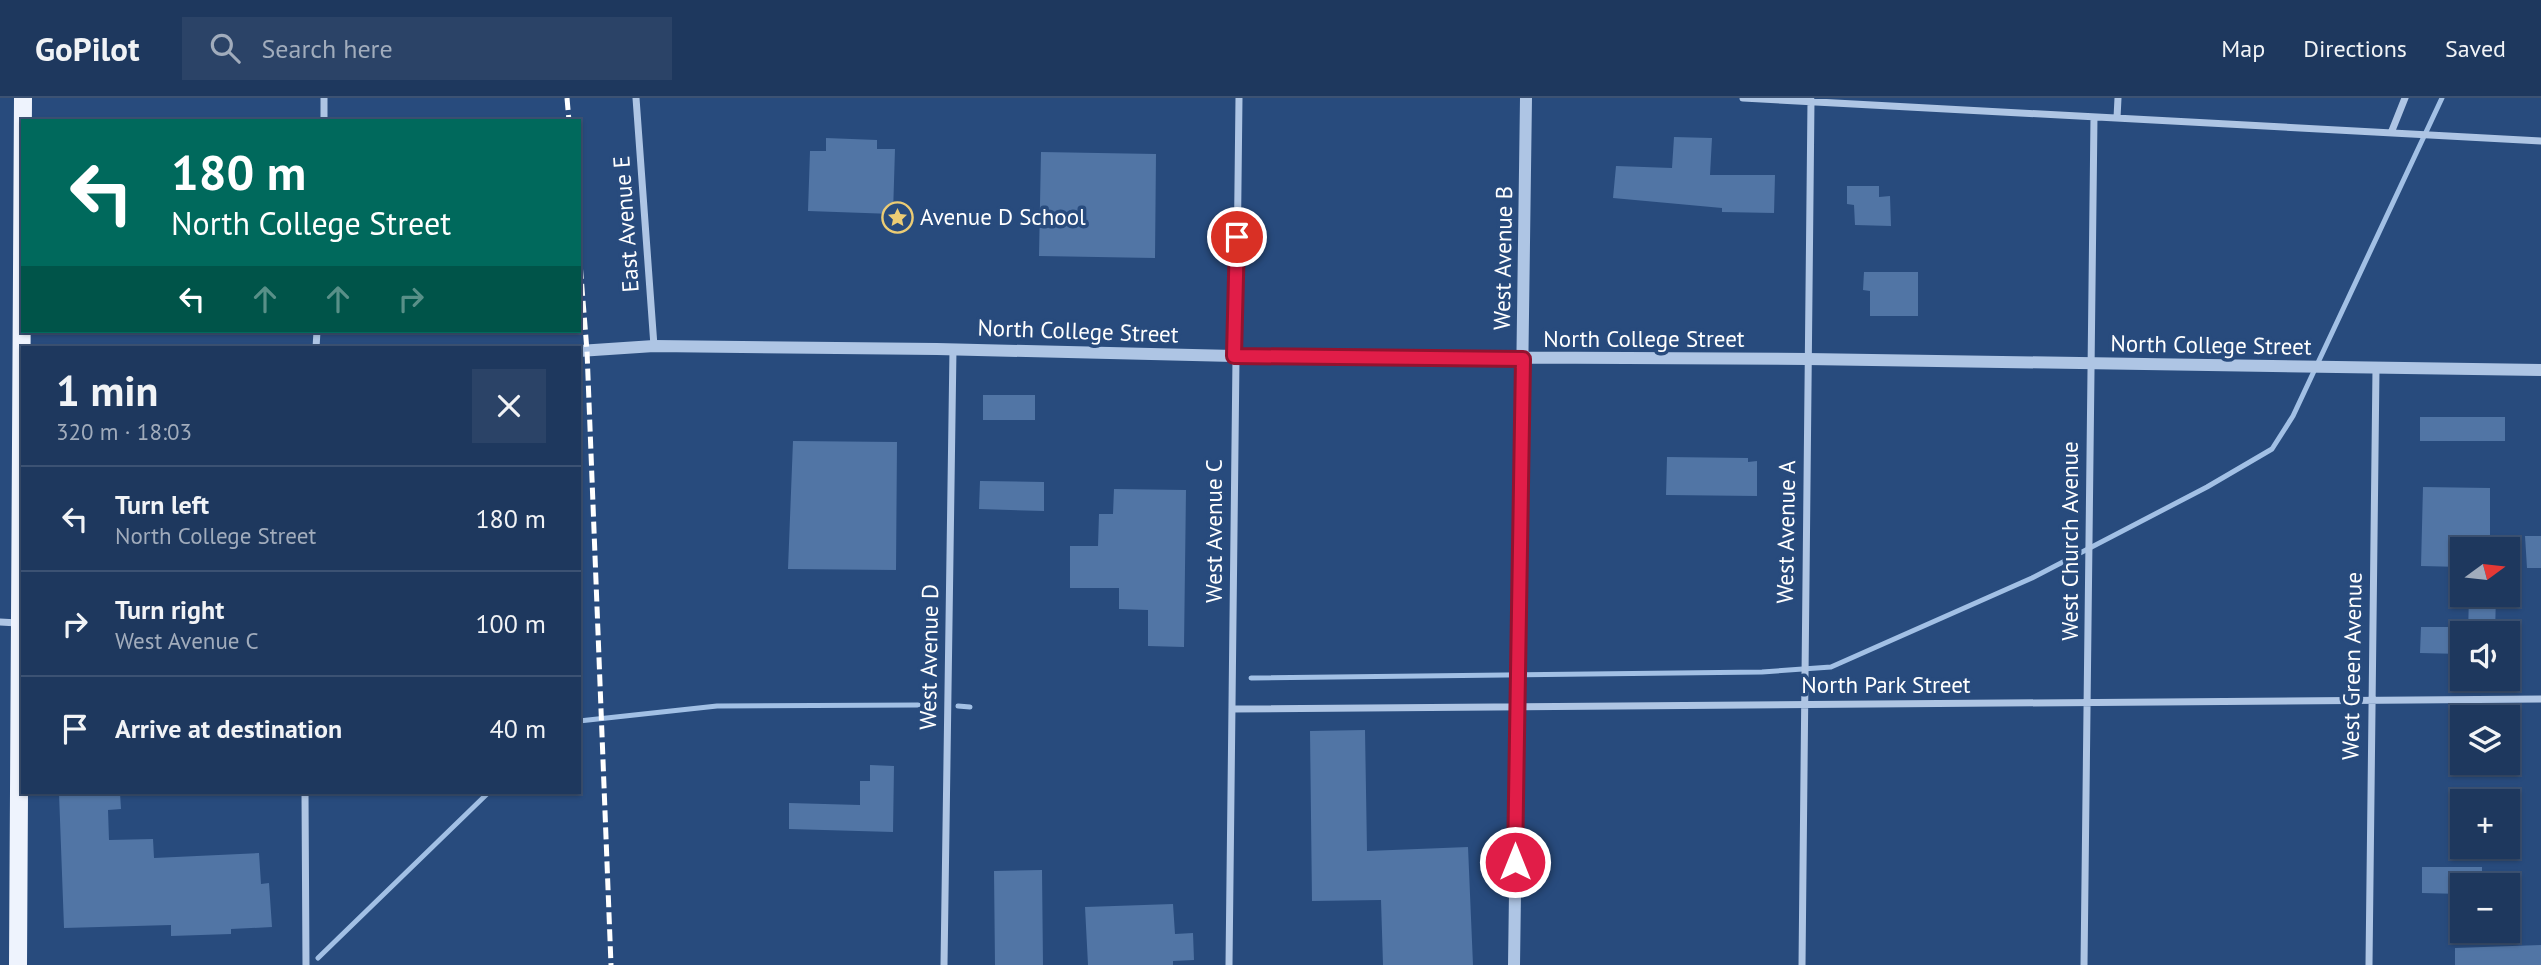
<!DOCTYPE html>
<meta charset="utf-8">
<style>
:root{--surface:#1e385e;--page:#2b4367;--text:#f1f3f6;--muted:#a1acbc;--line:#3c5273}
body{margin:0;font-family:"PT Sans",sans-serif;background:var(--page);color:var(--text);height:100vh;display:flex;flex-direction:column;font-size:26px;white-space:nowrap}
*{box-sizing:border-box;margin:0}
p{font-size:23px;color:var(--muted)}
.icon{flex:none;width:38px;height:38px;fill:none;stroke:currentColor;stroke-width:2;stroke-linecap:round;stroke-linejoin:round}
.map{position:relative;flex:1;overflow:hidden}
.drawer{position:absolute;left:21px;top:248px;width:560px;height:448px;display:flex;flex-direction:column;background:var(--surface);border-radius:0px;box-shadow:0 2px 5px #0004,0 0 0 2px var(--line)}
.drawer>*{flex:none}
.hud{position:absolute;left:21px;top:21px;width:560px;height:214px;border-radius:0px;box-shadow:0 2px 5px #0004,0 0 0 2px var(--line);background:#00695c;color:#fff;overflow:hidden}
.needle{width:46px;rotate:75deg}
.fabs{position:absolute;left:2450px;top:439px;display:grid;gap:14px}
.fabs a{display:grid;place-items:center;width:70px;height:70px;border-radius:0px;background:var(--surface);box-shadow:0 2px 5px #0004,0 0 0 2px var(--line);font-size:35px}
.pin{position:absolute;display:grid;place-items:center;width:60px;height:60px;color:#fff;margin:-30px;border:4px solid #fff;border-radius:50%;box-shadow:0 2px 7px #0007}
.me{position:absolute;width:77px;margin:-38px;rotate:0deg;stroke-linejoin:round;filter:drop-shadow(0 0 5px #0008)}
.turn{display:flex;align-items:center;gap:24px;height:147px;padding:0 35px;font-size:32px}
.turn .icon{width:91px;height:91px;stroke-width:2.5}
.turn b{display:block;font-size:49px;line-height:60px}
.lanes{display:flex;align-items:center;height:66px;padding:0 35px;background:#0003;justify-content:center;gap:35px;direction:ltr}
.lanes .off{opacity:.35}
.round{display:grid;place-items:center;flex:none;width:74px;height:74px;border-radius:0px;background:var(--page)}
.headline{display:flex;align-items:center;justify-content:space-between;height:119px;padding:0 35px}
h1{font-size:42px;font-weight:800;line-height:52px}
ul{padding:0;list-style:none}
li{display:flex;align-items:center;gap:21px;height:105px;padding:0 35px;border-top:2px solid var(--line)}
li div{flex:1}
li b{display:block;font-size:26px}
li em{font-style:normal}
header{display:flex;align-items:center;gap:42px;box-sizing:border-box;height:98px;padding:0 35px;background:var(--surface);border-bottom:2px solid var(--line)}
header strong{font-size:33px}
nav{display:flex;gap:38px;margin-inline-start:auto;font-size:24px}
.search{width:490px;height:63px;background:var(--page);display:flex;align-items:center;gap:18px;box-sizing:border-box;padding:0 24px;border-radius:0px;color:var(--muted);font-size:26px}
.map>svg:first-child{display:block}
</style>
<header>
<strong>GoPilot</strong>
<div class="search"><svg class="icon" aria-label="search" viewBox="0 0 24 24"><circle cx="10" cy="10" r="6"/><path d="M15 15l6 6"/></svg>Search here</div>
<nav><a>Map</a><a>Directions</a><a>Saved</a></nav>
</header>
<div class="map">
<svg width="2541" height="867" viewBox="0 0 2541 867">
<rect width="100%" height="100%" fill="#284b7d"/>
<g fill="none" stroke-linecap="round" stroke-linejoin="round">
<path stroke="#a2c0e5" stroke-width="5" d="M1251 580 1762 574 1831 569 2032 480 2207 389 2272 351 2293 318 2442 0
M958 608 970 609
M579 623 717 608 918 607
M318 860 488 695"/>
</g>
<path fill="#5175a5" d="M1674 39 1712 40 1710 77H1775L1774 115 1722 114V110L1613 100 1616 68 1672 70Z
M826 40 877 42V51H895L893 116 808 113 810 53H826Z
M1041 54 1156 56 1155 160 1039 158Z
M1847 88H1879V99L1890 98 1891 128 1855 127 1854 107 1847 106Z
M1864 174H1918V218H1870V193L1863 192Z
M983 297H1035V322H983Z
M2420 319H2505V343H2420Z
M793 343 897 344 896 472 788 471Z
M1667 359 1748 360V364L1757 363V398L1666 397Z
M980 383 1044 384V413L979 411Z
M2423 389 2490 390V452H2462V469L2421 468Z
M1114 391 1186 392 1184 549 1148 548V512L1119 511V490H1070V448H1098L1099 416H1113Z
M2525 438H2541V470H2527Z
M2469 497H2496L2495 536H2468Z
M2421 529H2462V556L2420 555Z
M1365 632 1367 753 1468 749 1473 867H1383L1381 802 1312 803 1310 633Z
M870 667 894 668 893 734 789 731V705L860 707V683H870Z
M59 695H120L121 711 108 712 109 742 153 741 154 760 259 755 261 786 269 785 272 829 231 831V836L171 838V827L64 830Z
M2422 769H2482V788H2462V796L2422 795Z
M1042 772 1043 867H995L994 773Z
M1173 806 1175 836 1193 835 1194 862 1173 863V867H1088L1085 809Z
M2541 847V867H2455V850Z"/>
<g fill="none" stroke-linecap="round" stroke-linejoin="round">
<path stroke="#aec5e4" stroke-width="7" d="M636 0 654 248
M1743 0 2541 43
M2117 20 2118 0
M324 23V0
M2391 35 2405 0
M316 250 317 233
M0 524 18 525
M1232 611 2541 601
M305 695 306 867
M944 867 953 251
M1229 867 1239 0
M1802 867 1811 2
M2084 867 2094 19
M2369 867 2376 270"/>
<path stroke="#aec5e4" stroke-width="12" d="M579 253 654 248 937 251 1234 258 1807 261 2541 272
M1514 867 1526 0"/>
<path stroke="#eef3fd" stroke-width="18" d="M18 867 23 0"/>
<path stroke="#fff" stroke-width="5" stroke-dasharray="12 5" stroke-linecap="butt" d="M567 0 569 23
M579 152 587 253 611 867"/>
</g>
<g fill="none" stroke-linecap="round" stroke-linejoin="round">
<defs>
<path id="route" d="M1237 139 1234 258 1523 261 1515 764"/>
</defs>
<use href="#route" stroke="#92132f" stroke-width="18"/>
<use href="#route" stroke="#e11d48" stroke-width="12"/>
</g>
<defs>
<symbol id="sight-ring" viewBox="-11 -11 22 22"><circle r="9.5" fill="#284b7d" stroke="#eccc74" stroke-width="1.5"/><path d="M0-6L1.8-2.2L6-1.7L2.9 1.2L3.7 5.4L0 3.3L-3.7 5.4L-2.9 1.2L-6-1.7L-1.8-2.2Z" fill="#eccc74"/></symbol>
</defs>
<g fill-rule="evenodd">
<use href="#sight-ring" x="880" y="102" width="35" height="35"/>
</g>
<g text-anchor="middle" stroke-width="7" stroke-linejoin="round" paint-order="stroke">
<g font-size="23" fill="#fff" stroke="#284b7d" text-anchor="start">
<text x="920" y="127">Avenue D School</text>
</g>
<g font-size="23" fill="#fff" stroke="#284b7d">
<text transform="translate(626 126) rotate(-94)" y="8">East Avenue E</text>
<text transform="translate(1503 160) rotate(-89)" y="8">West Avenue B</text>
<text transform="translate(1078 233) rotate(2)" y="8">North College Street</text>
<text x="1644" y="249">North College Street</text>
<text transform="translate(2211 247) rotate(1)" y="8">North College Street</text>
<text transform="translate(1214 433) rotate(-90)" y="8">West Avenue C</text>
<text transform="translate(1786 434) rotate(-89)" y="8">West Avenue A</text>
<text transform="translate(2070 443) rotate(-90)" y="8">West Church Avenue</text>
<text transform="translate(929 559) rotate(-89)" y="8">West Avenue D</text>
<text transform="translate(2352 568) rotate(-89)" y="8">West Green Avenue</text>
<text x="1886" y="595">North Park Street</text>
</g>
</g>
</svg>
<div class="fabs">
<a><svg class="needle" viewBox="-14 -14 28 28"><path d="M0-13l5 13h-10z" fill="#e53935"/><path d="M0 13l5-13h-10z" fill="#a1acbc"/></svg></a>
<a><svg class="icon" aria-label="sound" viewBox="0 0 24 24"><path d="M4 9h4l5-4v14l-5-4H4zM17 9q2 3 0 6"/></svg></a>
<a><svg class="icon" aria-label="layers" viewBox="0 0 24 24"><path d="M12 4l9 5-9 5-9-5zM3 14l9 5 9-5"/></svg></a>
<a>+</a>
<a>−</a>
</div>
<div class="pin" style="left:1237px;top:139px;background:#d93025"><svg class="icon" aria-label="arrive" viewBox="0 0 24 24"><path d="M6 21V4h12l-3 4 3 4H6"/></svg></div>
<svg class="me" style="left:1515px;top:764px" viewBox="-20 -20 40 40"><circle r="17" fill="#e11d48" stroke="#fff" stroke-width="3"/><path d="M0-11L8 9 0 5-8 9z" fill="#fff"/></svg>
<div class="hud">
<div class="turn"><svg class="icon" aria-label="left" viewBox="0 0 24 24"><path d="M17 20v-9H6M10 6l-5 5 5 5"/></svg><div><b>180 m</b>North College Street</div></div>
<div class="lanes"><svg class="icon" aria-label="left" viewBox="0 0 24 24"><path d="M17 20v-9H6M10 6l-5 5 5 5"/></svg><svg class="icon off" aria-label="ahead" viewBox="0 0 24 24"><path d="M12 20V5M6 11l6-6 6 6"/></svg><svg class="icon off" aria-label="ahead" viewBox="0 0 24 24"><path d="M12 20V5M6 11l6-6 6 6"/></svg><svg class="icon off" aria-label="right" viewBox="0 0 24 24"><path d="M7 20v-9h11M14 6l5 5-5 5"/></svg></div>
</div>
<section class="drawer">
<div class="headline"><div><h1>1 min</h1><p>320 m · 18:03</p></div><a class="round"><svg class="icon" aria-label="close" viewBox="0 0 24 24"><path d="M6 6l12 12M18 6L6 18"/></svg></a></div>
<ul>
<li><svg class="icon" aria-label="left" viewBox="0 0 24 24"><path d="M17 20v-9H6M10 6l-5 5 5 5"/></svg><div><b>Turn left</b><p>North College Street</p></div><em>180 m</em></li>
<li><svg class="icon" aria-label="right" viewBox="0 0 24 24"><path d="M7 20v-9h11M14 6l5 5-5 5"/></svg><div><b>Turn right</b><p>West Avenue C</p></div><em>100 m</em></li>
<li><svg class="icon" aria-label="arrive" viewBox="0 0 24 24"><path d="M6 21V4h12l-3 4 3 4H6"/></svg><div><b>Arrive at destination</b></div><em>40 m</em></li>
</ul>
</section>
</div>
